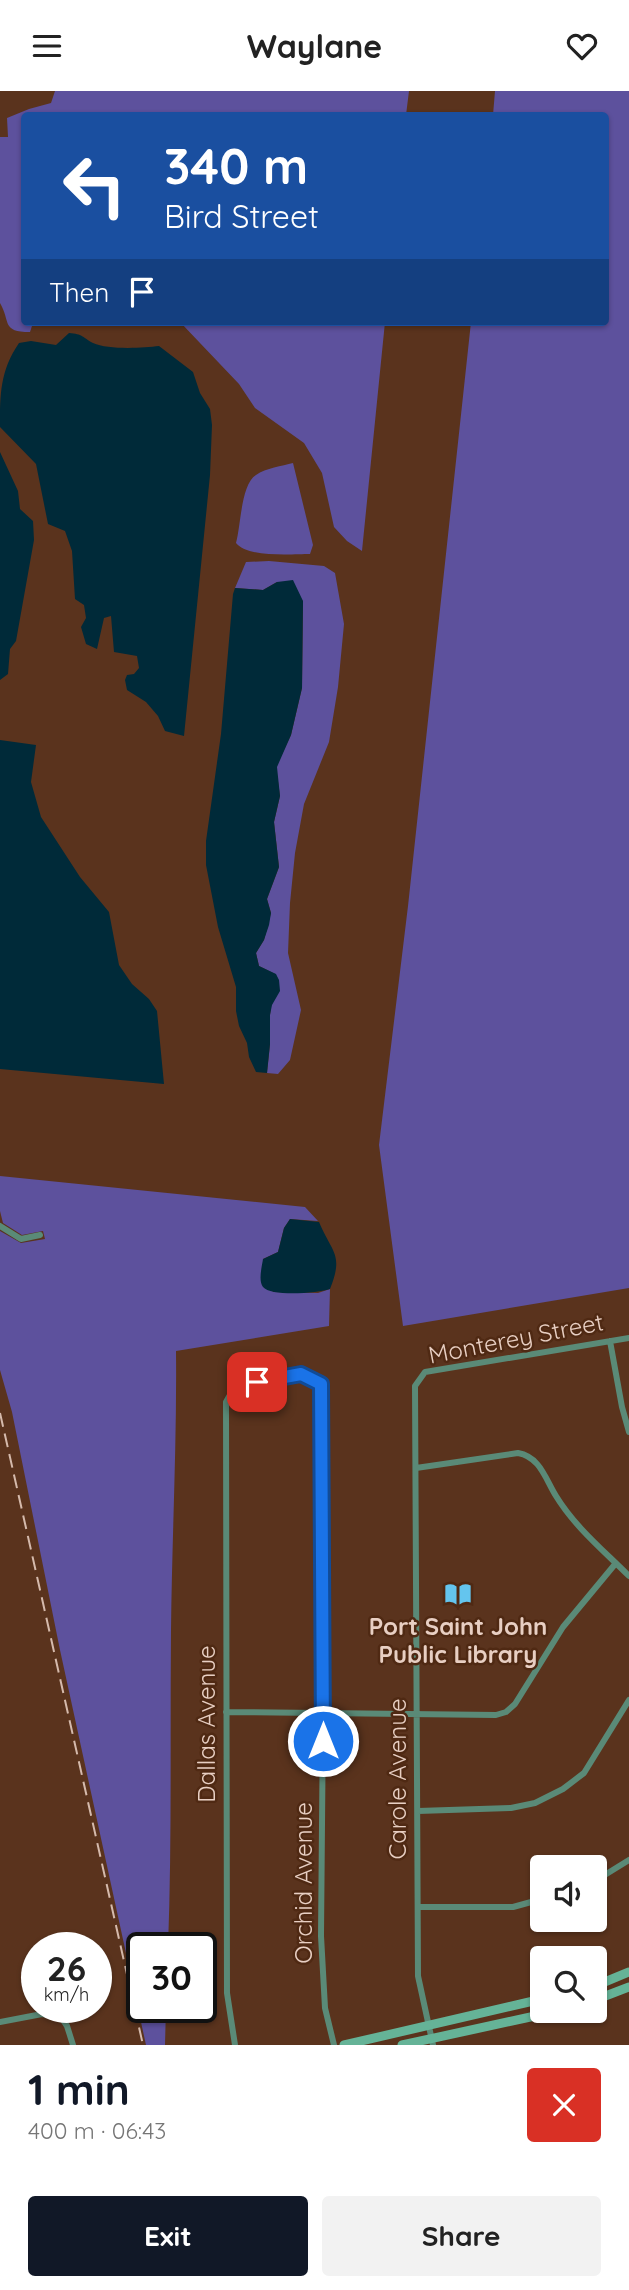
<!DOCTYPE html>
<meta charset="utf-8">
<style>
:root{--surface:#fff;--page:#f2f2f2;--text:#222;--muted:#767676;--accent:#111827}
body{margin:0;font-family:Quicksand,sans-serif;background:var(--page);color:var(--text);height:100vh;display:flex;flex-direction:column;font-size:26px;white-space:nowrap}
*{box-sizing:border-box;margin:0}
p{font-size:23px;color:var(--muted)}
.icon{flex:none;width:38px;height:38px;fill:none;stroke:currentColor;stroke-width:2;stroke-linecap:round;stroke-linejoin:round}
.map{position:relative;height:1954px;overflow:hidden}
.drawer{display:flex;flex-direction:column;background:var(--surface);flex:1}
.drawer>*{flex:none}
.guide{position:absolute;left:21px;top:21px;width:588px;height:214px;border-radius:7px;box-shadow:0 2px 5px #0004;background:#1a4fa0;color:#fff;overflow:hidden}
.buttons{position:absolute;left:530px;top:1764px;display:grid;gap:14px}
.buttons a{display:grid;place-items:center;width:77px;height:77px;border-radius:7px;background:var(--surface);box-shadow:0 2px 5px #0004;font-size:35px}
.speed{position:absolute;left:21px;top:1841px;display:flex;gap:14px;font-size:35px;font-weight:700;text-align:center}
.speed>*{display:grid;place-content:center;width:91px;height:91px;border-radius:50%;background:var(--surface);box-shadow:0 2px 5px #0004;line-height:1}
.speed small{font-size:18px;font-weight:400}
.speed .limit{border:4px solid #111;border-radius:10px;background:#fff;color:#111}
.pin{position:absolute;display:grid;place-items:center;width:60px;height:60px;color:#fff;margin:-30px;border-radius:14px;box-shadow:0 4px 10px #0006}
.me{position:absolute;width:77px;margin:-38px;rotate:0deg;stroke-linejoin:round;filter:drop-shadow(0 0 5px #0008)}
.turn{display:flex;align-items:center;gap:24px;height:147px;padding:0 28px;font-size:32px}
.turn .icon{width:91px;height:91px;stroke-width:2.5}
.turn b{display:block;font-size:49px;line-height:60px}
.then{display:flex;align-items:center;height:66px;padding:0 28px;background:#0003;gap:14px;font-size:26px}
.round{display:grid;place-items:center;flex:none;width:74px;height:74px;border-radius:7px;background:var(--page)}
.overview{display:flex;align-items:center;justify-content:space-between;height:119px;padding:0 28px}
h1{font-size:42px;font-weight:700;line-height:52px;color:var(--accent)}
.action{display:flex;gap:14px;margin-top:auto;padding:14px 28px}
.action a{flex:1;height:80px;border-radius:7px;background:var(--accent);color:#fff;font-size:28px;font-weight:700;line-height:80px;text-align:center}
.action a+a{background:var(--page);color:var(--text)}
header{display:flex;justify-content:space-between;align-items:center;height:91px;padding:0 28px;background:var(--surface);font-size:32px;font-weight:700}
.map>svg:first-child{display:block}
</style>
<header><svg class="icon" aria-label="menu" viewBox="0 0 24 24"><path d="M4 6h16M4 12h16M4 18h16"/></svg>Waylane<svg class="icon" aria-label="heart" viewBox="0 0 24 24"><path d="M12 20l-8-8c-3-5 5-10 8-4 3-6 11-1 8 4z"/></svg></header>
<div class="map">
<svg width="629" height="1954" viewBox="0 0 629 1954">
<rect width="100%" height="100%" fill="#5a331d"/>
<path fill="#5d519d" d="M55 0H409L406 24H24V231H49L32 235 30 241C1 241 11 231 0 212V46H8L7 27 29 18 51 12Z
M495 0H629V1197L403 1235 379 1054 408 815 471 231H606V24H493Z
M180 231H385L362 460 347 450 334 436 322 382 304 352 255 317 239 293Z
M293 372 313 454 310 463C292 463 248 467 236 452 241 434 241 393 256 384 266 377 282 375 293 372Z
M269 470 324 475 335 482 344 533 338 596 329 651 304 713 295 762 290 812 288 862 301 919 290 969 278 983 267 982 270 953V924L275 883 259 875 256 862 264 849 271 822 267 808 279 776 274 731 280 705 276 676 291 644 302 597 303 510 277 491 263 499 235 497 246 471Z
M0 1085 305 1116 318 1130 290 1128 284 1137 278 1161 263 1168 273 1201 318 1202 330 1198 329 1235 176 1260C177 1351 172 1445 171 1539 170 1645 172 1751 168 1857H142V1916H166L165 1954H146L60 1559 12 1321 0 1279V1140L21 1152 45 1148 43 1140 22 1144 3 1132 0 1120Z"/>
<path fill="#002a39" d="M69 242C83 243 82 246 93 252 108 259 143 257 159 255L193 281 200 302 210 318 212 334 210 384 184 645 165 640 158 625 146 611 127 599 125 589 127 584 134 583 139 577 137 565 114 561 111 525 104 527 97 558 86 553 81 536 86 527 84 514 75 508 72 460 65 440 48 433 36 373 0 336C0 303 0 280 19 252L31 250 56 254Z
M0 361 18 400 20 418 33 430 34 449 16 550 10 558 8 583 0 589Z
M293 489 303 510 302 597 291 644 277 676 280 705 274 731 279 776 267 808 271 822 269 834 264 849 256 862 259 875 276 883 279 889 280 900 272 914 270 924V953L267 982 256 981 249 966 247 952 239 935 236 920V896L218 836 206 774V750L221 643 233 503 235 497 263 499 277 491Z
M0 649 36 654 31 691 41 726 80 786 109 821 119 874 132 893 149 908 157 920 164 993 0 978Z
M290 1128 319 1131C332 1162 344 1163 330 1198 319 1202 271 1206 263 1196 258 1190 262 1175 263 1168L278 1161 284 1137Z"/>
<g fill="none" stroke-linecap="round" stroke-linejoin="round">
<path stroke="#5a8a77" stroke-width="6" d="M0 1135 21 1148 40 1144
M610 1250 622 1316 629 1341
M416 1377 518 1362C540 1366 545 1387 556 1405 575 1436 603 1459 629 1485
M226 1621 496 1624 506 1621 515 1613 563 1536 616 1472
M418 1720 511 1717 535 1712 563 1698 584 1682 629 1609
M595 1790 629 1769
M418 1816H513L542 1808
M0 1931 42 1923 61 1926 67 1935 73 1954
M235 1954 227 1902 226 1311 235 1295 301 1283 321 1293 323 1623 321 1845 325 1917 334 1954
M433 1954 418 1885 415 1295 425 1281 629 1247"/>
<path stroke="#65b397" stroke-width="9" d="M595 1895 629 1881
M595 1909 629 1896
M344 1954 542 1908
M402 1954 558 1920"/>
<path stroke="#d5baac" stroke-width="2" stroke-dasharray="14 7" stroke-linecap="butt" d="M0 1322 143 1954"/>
</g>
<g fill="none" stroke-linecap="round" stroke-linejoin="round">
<defs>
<path id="route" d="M257 1291 301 1283 321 1293 323 1650"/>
</defs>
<use href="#route" stroke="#114b97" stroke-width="18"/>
<use href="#route" stroke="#1a73e8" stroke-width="12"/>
</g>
<defs>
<symbol id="library-bare" viewBox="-9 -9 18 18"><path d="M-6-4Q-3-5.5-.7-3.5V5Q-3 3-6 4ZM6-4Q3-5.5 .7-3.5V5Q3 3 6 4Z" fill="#64c5ee" stroke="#4f2913" stroke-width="2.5" paint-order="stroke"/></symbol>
</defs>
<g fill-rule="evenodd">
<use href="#library-bare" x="439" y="1484" width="38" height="38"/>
</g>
<g text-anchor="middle" stroke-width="5" stroke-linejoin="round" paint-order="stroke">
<g font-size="24" fill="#e8cfc3" stroke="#4f2913">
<text transform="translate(516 1248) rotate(-11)" y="8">Monterey Street</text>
<text transform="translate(207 1633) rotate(-90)" y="8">Dallas Avenue</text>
<text transform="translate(398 1688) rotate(-90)" y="8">Carole Avenue</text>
<text transform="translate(304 1792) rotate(-90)" y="8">Orchid Avenue</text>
</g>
<g font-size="24" font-weight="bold" fill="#e8cfc3" stroke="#4f2913">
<text x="458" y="1544">Port Saint John<tspan x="458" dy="28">Public Library</tspan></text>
</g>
</g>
</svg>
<div class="buttons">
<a><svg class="icon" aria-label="sound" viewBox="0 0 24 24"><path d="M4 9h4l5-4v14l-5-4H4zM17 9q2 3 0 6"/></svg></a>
<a><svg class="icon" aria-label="search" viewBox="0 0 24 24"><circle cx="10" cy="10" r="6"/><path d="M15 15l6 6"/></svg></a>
</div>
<div class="speed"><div>26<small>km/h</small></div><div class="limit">30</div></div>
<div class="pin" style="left:257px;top:1291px;background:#d93025"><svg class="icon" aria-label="arrive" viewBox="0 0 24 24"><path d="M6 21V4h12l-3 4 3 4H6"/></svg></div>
<svg class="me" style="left:323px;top:1650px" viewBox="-20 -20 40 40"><circle r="17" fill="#1a73e8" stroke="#fff" stroke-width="3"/><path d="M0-11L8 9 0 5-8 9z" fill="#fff"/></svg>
<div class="guide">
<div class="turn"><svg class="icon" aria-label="left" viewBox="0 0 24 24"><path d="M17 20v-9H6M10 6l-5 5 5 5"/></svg><div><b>340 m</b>Bird Street</div></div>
<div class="then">Then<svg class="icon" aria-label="arrive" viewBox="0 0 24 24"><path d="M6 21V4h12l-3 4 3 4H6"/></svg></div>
</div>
</div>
<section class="drawer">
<div class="overview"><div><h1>1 min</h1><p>400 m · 06:43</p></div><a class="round" style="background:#d93025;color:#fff"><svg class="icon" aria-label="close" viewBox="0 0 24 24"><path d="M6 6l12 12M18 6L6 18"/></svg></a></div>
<div class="action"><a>Exit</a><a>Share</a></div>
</section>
